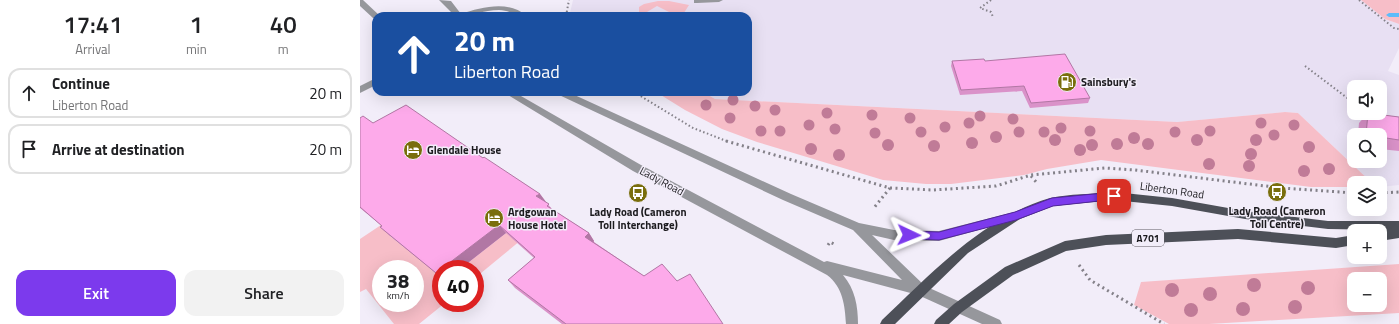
<!DOCTYPE html>
<meta charset="utf-8">
<style>
:root{--surface:#fff;--page:#f2f2f2;--text:#202124;--muted:#757577;--line:#e0e0e0;--accent:#7c3aed}
body{margin:0;font-family:"Titillium Web",sans-serif;background:var(--page);color:var(--text);height:100vh;display:flex;flex-direction:column;font-size:15px;white-space:nowrap}
*{box-sizing:border-box;margin:0}
p{font-size:13px;color:var(--muted)}
.icon{flex:none;width:22px;height:22px;fill:none;stroke:currentColor;stroke-width:2;stroke-linecap:round;stroke-linejoin:round}
.map{position:relative;flex:1;overflow:hidden}
.details{display:flex;flex-direction:column;background:var(--surface);width:360px}
.details>*{flex:none}
.top-card{position:absolute;left:12px;top:12px;width:380px;height:84px;border-radius:12px;box-shadow:0 4px 16px #0002;background:#1a4fa0;color:#fff;overflow:hidden}
.fabs{position:absolute;left:987px;top:80px;display:grid;gap:8px}
.fabs a{display:grid;place-items:center;width:40px;height:40px;border-radius:8px;background:var(--surface);box-shadow:0 4px 16px #0002;font-size:20px}
.speed{position:absolute;left:12px;top:260px;display:flex;gap:8px;font-size:20px;font-weight:700;text-align:center}
.speed>*{display:grid;place-content:center;width:52px;height:52px;border-radius:50%;background:var(--surface);box-shadow:0 4px 16px #0002;line-height:1}
.speed small{font-size:10px;font-weight:400}
.speed .limit{border:6px solid #d22;background:#fff;color:#111}
.pin{position:absolute;display:grid;place-items:center;width:34px;height:34px;color:#fff;margin:-17px;border-radius:8px;box-shadow:0 2px 6px #0006}
.me{position:absolute;width:44px;margin:-22px;rotate:92deg;stroke-linejoin:round;filter:drop-shadow(0 0 3px #0008)}
.turn{display:flex;align-items:center;gap:14px;height:84px;padding:0 16px;font-size:18px}
.turn .icon{width:52px;height:52px;stroke-width:2.5}
.turn b{display:block;font-size:28px;line-height:34px}
.eta{display:flex;justify-content:space-evenly;align-items:center;height:68px;text-align:center}
.eta b{font-size:24px;font-weight:600;line-height:28px}
.button{display:flex;gap:8px;margin-top:auto;padding:8px 16px}
.button a{flex:1;height:46px;border-radius:12px;background:var(--accent);color:#fff;font-size:16px;font-weight:600;line-height:46px;text-align:center}
.button a+a{background:var(--page);color:var(--text)}
ul{padding:0;list-style:none}
li{display:flex;align-items:center;gap:12px;height:50px;margin:0 8px 6px;padding:0 8px;border:2px solid var(--line);border-radius:12px}
li div{flex:1}
li b{display:block;font-size:15px}
li em{font-style:normal}
main{display:flex;flex:1;min-height:0}
.map>svg:first-child{display:block}
</style>
<main>
<section class="details">
<div class="eta">
<div><b>17:41</b><p>Arrival</p></div>
<div><b>1</b><p>min</p></div>
<div><b>40</b><p>m</p></div>
</div>
<ul>
<li><svg class="icon" aria-label="ahead" viewBox="0 0 24 24"><path d="M12 20V5M6 11l6-6 6 6"/></svg><div><b>Continue</b><p>Liberton Road</p></div><em>20 m</em></li>
<li><svg class="icon" aria-label="arrive" viewBox="0 0 24 24"><path d="M6 21V4h12l-3 4 3 4H6"/></svg><div><b>Arrive at destination</b></div><em>20 m</em></li>
</ul>
<div class="button"><a>Exit</a><a>Share</a></div>
</section>
<div class="map">
<svg width="1039" height="324" viewBox="0 0 1039 324">
<rect width="100%" height="100%" fill="#f2edf9"/>
<path fill="#e8e0f3" fill-rule="evenodd" d="M213 0H1001L1025 19 1039 24V48L1028 71 1039 75V185L1020 187V183H1012L938 113 925 112 817 122 355 99 343 92H388V16H215L210 13ZM994 87H1020V113H994ZM994 135H1020V161H994Z"/>
<path fill="#f7bec8" fill-rule="evenodd" d="M1001 0H1039V24L1025 19Z
M298 1H309L329 5 322 16H317L297 6 282 15 279 12V7L284 4Z
M296 92H343L355 99 817 122 925 112 938 113 1012 183H994V187H951L741 160 687 169 664 175 591 184H566L523 180 397 142 362 129 325 110Z
M120 159 30 236 45 248 77 226 69 267 81 277V303H85L59 324H34L6 289 0 292V239ZM21 269H55V303H21Z
M154 227 166 236 115 278V269H100Z
M1039 264V313L849 324H809L774 305 781 282ZM994 279H1020V305H994Z"/>
<g fill="none" stroke-linecap="round" stroke-linejoin="round">
<path fill="#5dbcfa" fill-rule="evenodd" d="M1039 13V17H1029L1026 15 1029 13Z"/>
<path stroke="#848189" stroke-width="2" stroke-dasharray="1.5 2.5" stroke-linecap="butt" d="M631 0 620 8 631 12 633 17
M999 0 1034 28 1039 29
M206 16 209 0
M945 66 994 103
M274 92 333 128 369 142"/>
<path stroke="#848189" stroke-width="3" stroke-dasharray="2 3.5" stroke-linecap="butt" d="M366 141 530 188 513 209
M671 176 678 184
M530 188 573 190 636 186 671 175 745 168 775 170 922 188 994 193
M1020 193 1039 192
M468 245 470 242 476 245
M719 265 730 280 804 324"/>
<path fill="#96979c" fill-rule="evenodd" d="M0 0H3L20 16H16V18H13L0 6Z
M79 0 91 1 101 14C121 7 150 0 166 16 156 16 149 10 139 10 124 10 110 16 95 16Z
M334 0H363L359 2 337 3H334Z
M16 78V85L0 93V86Z
M143 92H154L281 165 464 262 467 261 542 280 493 230 423 200 197 94 196 92H208L431 194 499 223 534 230 579 231 654 212 658 213 659 216 658 219 579 241 534 240 512 235 565 286 640 320 642 324H622L558 295 483 275C495 289 498 306 498 324H486C485 306 483 287 467 275L273 171Z"/>
<path fill="#4d5058" fill-rule="evenodd" d="M754 192 812 198 885 211 968 221H1039V238L1020 241V231L1027 230 968 229 885 219 812 206 754 200 693 206 660 219 608 253 535 324H520L522 320C572 273 622 218 690 198 707 194 736 194 754 192Z
M878 229 976 238 994 235V245L976 248 878 239 746 245 706 251 653 275 602 312 589 324H574L576 320 594 304 645 267 705 241 746 235Z"/>
</g>
<g fill="#c07b97">
<circle cx="373" cy="100" r="5.5"/>
<circle cx="346" cy="105" r="5.5"/>
<circle cx="395" cy="106" r="5.5"/>
<circle cx="415" cy="110" r="5.5"/>
<circle cx="467" cy="113" r="5.5"/>
<circle cx="512" cy="115" r="5.5"/>
<circle cx="620" cy="116" r="5.5"/>
<circle cx="370" cy="118" r="5.5"/>
<circle cx="550" cy="118" r="5.5"/>
<circle cx="653" cy="119" r="5.5"/>
<circle cx="609" cy="123" r="5.5"/>
<circle cx="901" cy="123" r="5.5"/>
<circle cx="449" cy="125" r="5.5"/>
<circle cx="934" cy="125" r="5.5"/>
<circle cx="585" cy="127" r="5.5"/>
<circle cx="701" cy="128" r="5.5"/>
<circle cx="475" cy="129" r="5.5"/>
<circle cx="401" cy="131" r="5.5"/>
<circle cx="420" cy="131" r="5.5"/>
<circle cx="730" cy="131" r="5.5"/>
<circle cx="850" cy="131" r="5.5"/>
<circle cx="561" cy="132" r="5.5"/>
<circle cx="659" cy="132" r="5.5"/>
<circle cx="684" cy="132" r="5.5"/>
<circle cx="815" cy="132" r="5.5"/>
<circle cx="515" cy="133" r="5.5"/>
<circle cx="914" cy="135" r="5.5"/>
<circle cx="636" cy="137" r="6"/>
<circle cx="774" cy="138" r="6"/>
<circle cx="695" cy="140" r="6"/>
<circle cx="837" cy="140" r="6"/>
<circle cx="896" cy="140" r="6"/>
<circle cx="612" cy="143" r="6"/>
<circle cx="757" cy="144" r="6"/>
<circle cx="788" cy="144" r="6"/>
<circle cx="528" cy="145" r="6"/>
<circle cx="732" cy="145" r="6"/>
<circle cx="574" cy="146" r="6"/>
<circle cx="949" cy="147" r="6"/>
<circle cx="451" cy="149" r="6"/>
<circle cx="720" cy="150" r="6"/>
<circle cx="891" cy="154" r="6"/>
<circle cx="479" cy="155" r="6"/>
<circle cx="849" cy="164" r="6"/>
<circle cx="889" cy="166" r="6"/>
<circle cx="969" cy="169" r="6"/>
<circle cx="944" cy="171" r="6"/>
<circle cx="894" cy="285" r="7"/>
<circle cx="948" cy="288" r="7"/>
<circle cx="812" cy="290" r="7"/>
<circle cx="850" cy="294" r="7"/>
<circle cx="935" cy="307" r="7"/>
<circle cx="883" cy="309" r="7"/>
<circle cx="831" cy="310" r="7"/>
</g>
<path fill="#da92c9" d="M592 61H625L730 98 728 103 670 108 662 91 600 95 591 66Z
M1008 113 1039 117V151L1020 149V135H998L999 123Z
M0 118 13 123 123 158 180 194 186 202 192 209 229 233 234 241V242L284 276 317 281 363 324H202L155 288 148 280 174 258 146 233 100 269H81V277L30 236 20 227 22 226 0 208Z"/>
<path fill="#b177a4" d="M180 194 186 202 176 196Z
M139 225 146 233 100 269H81V277L76 273Z
M229 233 234 241 231 245 225 237Z"/>
<path fill="#fdaaea" stroke="#b177a4" d="M705 54 730 98 671 103 664 86 601 90 592 61 624 59 625 61Z
M46 105 123 158 124 157 180 194 176 196 189 204 187 206 229 233 225 237 284 276 302 264 317 281 330 274 363 324H206L148 280 175 257 139 225 76 273 20 227 22 226 0 207V118L3 116 13 123Z
M1008 113 1039 117V140L1020 137V135H1006Z"/>
<path fill="#7c3aed" stroke="#51269a" d="M754 192 758 194 759 196 758 199 693 206 656 220 579 240 549 239 546 238 544 235 546 232 549 231 579 232 655 212 692 198Z"/>
<defs>
<symbol id="fuel-disc" viewBox="-11 -11 22 22"><circle r="9.5" fill="#796e0c" stroke="#f2edf9"/><path d="M-5.5-6h7V0h2V4h1.3V-2.5L3-4.5l.8-.8L6-3V5H2.5V1h-1V6h-7ZM-4.2-4.7v3.2H.2V-4.7Z" fill="#fff"/></symbol>
<symbol id="hotel-disc" viewBox="-11 -11 22 22"><circle r="9.5" fill="#796e0c" stroke="#f2edf9"/><path d="M-6-4.5h1.5V1H6V5H4.5V3h-9V5H-6ZM-4 0a1.8 1.8 0 1 1 3.6 0ZM.5 0V-2.5h3Q6-2.5 6 0Z" fill="#fff"/></symbol>
<symbol id="bus-disc" viewBox="-11 -11 22 22"><circle r="9.5" fill="#796e0c" stroke="#f2edf9"/><path d="M-5-6H5V4H4V6H2V4H-2V6H-4V4H-5ZM-3.5-4V0h7V-4ZM-3.5 1.2v1.5H-2V1.2ZM2 1.2v1.5H3.5V1.2Z" fill="#fff"/></symbol>
</defs>
<g fill-rule="evenodd">
<use href="#fuel-disc" x="696" y="71" width="22" height="22"/>
<use href="#hotel-disc" x="42" y="139" width="22" height="22"/>
<use href="#bus-disc" x="906" y="181" width="22" height="22"/>
<use href="#bus-disc" x="267" y="182" width="22" height="22"/>
<use href="#hotel-disc" x="123" y="207" width="22" height="22"/>
</g>
<g text-anchor="middle" stroke-width="3" stroke-linejoin="round" paint-order="stroke">
<rect fill="#f2edf9" stroke="#5c5960" stroke-width="1" x="772" y="230" width="32" height="16" rx="3"/>
<g font-size="10" font-weight="bold" fill="#1b1a1e">
<text x="788" y="242">A701</text>
</g>
<g font-size="11" font-weight="bold" fill="#1b1a1e" stroke="#f2edf9" text-anchor="start">
<text x="721" y="86">Sainsbury's</text>
<text x="67" y="154">Glendale House</text>
<text x="917" y="215" text-anchor="middle">Lady Road (Cameron<tspan x="917" dy="13">Toll Centre)</tspan></text>
<text x="148" y="216">Ardgowan<tspan x="148" dy="13">House Hotel</tspan></text>
<text x="278" y="216" text-anchor="middle">Lady Road (Cameron<tspan x="278" dy="13">Toll Interchange)</tspan></text>
</g>
<g font-size="11" fill="#1b1a1e" stroke="#f2edf9">
<text transform="translate(302 181) rotate(28)" y="4">Lady Road</text>
<text transform="translate(812 190) rotate(8)" y="4">Liberton Road</text>
</g>
</g>
</svg>
<div class="fabs">
<a><svg class="icon" aria-label="sound" viewBox="0 0 24 24"><path d="M4 9h4l5-4v14l-5-4H4zM17 9q2 3 0 6"/></svg></a>
<a><svg class="icon" aria-label="search" viewBox="0 0 24 24"><circle cx="10" cy="10" r="6"/><path d="M15 15l6 6"/></svg></a>
<a><svg class="icon" aria-label="layers" viewBox="0 0 24 24"><path d="M12 4l9 5-9 5-9-5zM3 14l9 5 9-5"/></svg></a>
<a>+</a>
<a>−</a>
</div>
<div class="speed"><div>38<small>km/h</small></div><div class="limit">40</div></div>
<div class="pin" style="left:754px;top:196px;background:#d93025"><svg class="icon" aria-label="arrive" viewBox="0 0 24 24"><path d="M6 21V4h12l-3 4 3 4H6"/></svg></div>
<svg class="me" style="left:549px;top:235px" viewBox="-20 -20 40 40"><path d="M0-17L14 15 0 8-14 15z" fill="#7c3aed" stroke="#fff" stroke-width="4"/></svg>
<div class="top-card">
<div class="turn"><svg class="icon" aria-label="ahead" viewBox="0 0 24 24"><path d="M12 20V5M6 11l6-6 6 6"/></svg><div><b>20 m</b>Liberton Road</div></div>
</div>
</div>
</main>
